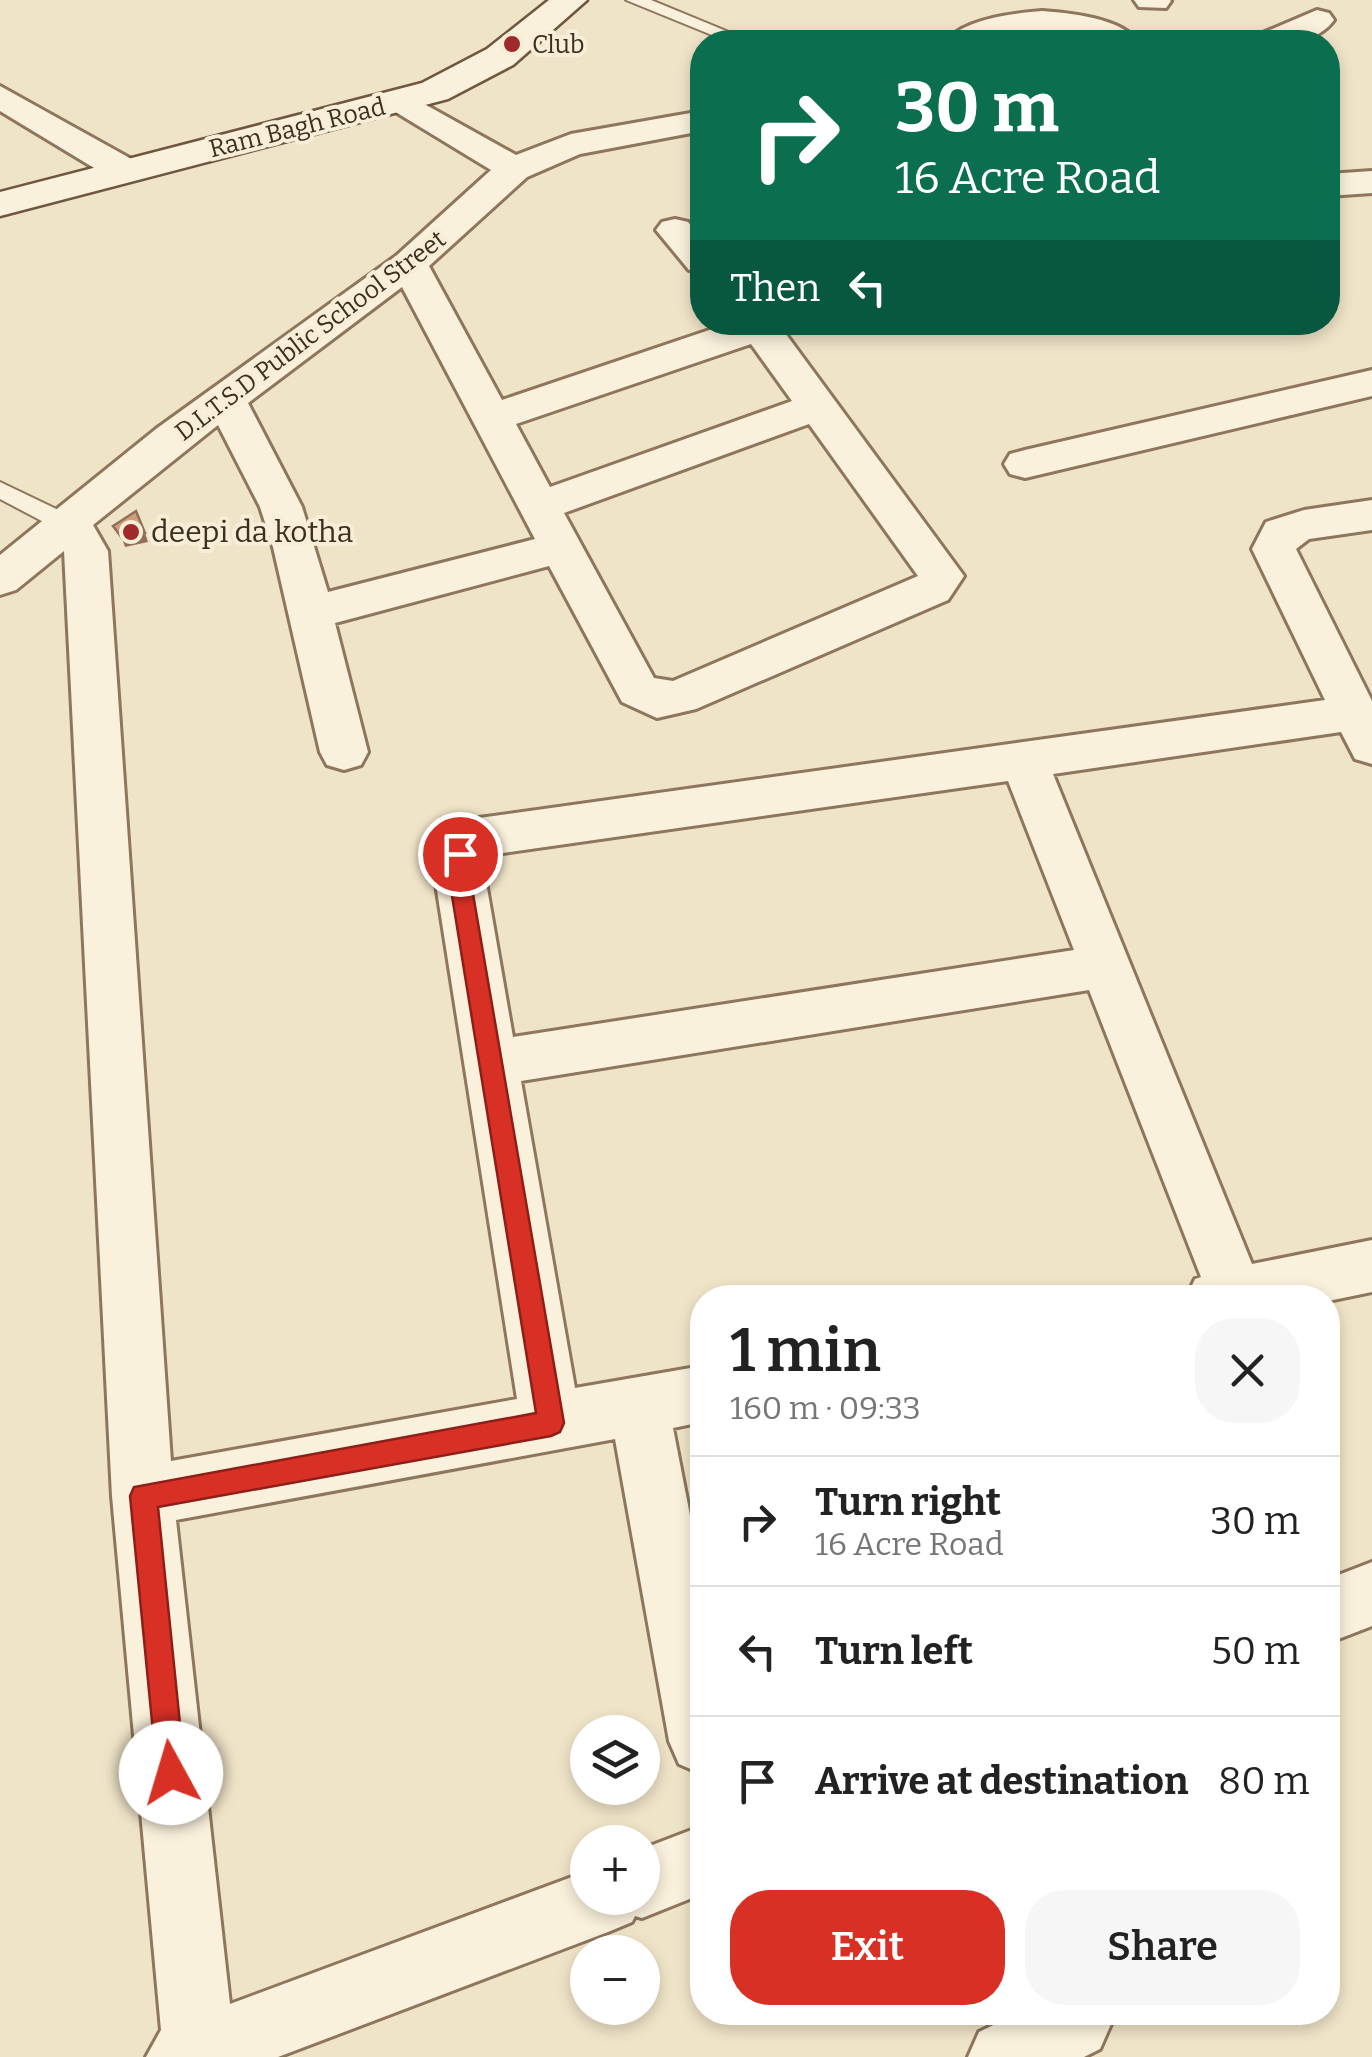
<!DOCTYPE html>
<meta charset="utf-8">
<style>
:root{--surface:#fff;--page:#f6f6f6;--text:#222;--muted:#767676;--line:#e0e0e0;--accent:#d93025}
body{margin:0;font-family:Bitter,serif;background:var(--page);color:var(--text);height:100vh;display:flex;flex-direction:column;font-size:38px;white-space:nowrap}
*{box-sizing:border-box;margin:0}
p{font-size:32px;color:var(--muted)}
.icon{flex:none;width:55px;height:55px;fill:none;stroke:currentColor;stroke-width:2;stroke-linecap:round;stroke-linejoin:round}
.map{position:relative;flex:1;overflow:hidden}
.sheet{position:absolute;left:690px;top:1285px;width:650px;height:740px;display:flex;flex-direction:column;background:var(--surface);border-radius:40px;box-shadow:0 5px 15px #0003}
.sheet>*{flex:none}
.hud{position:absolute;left:690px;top:30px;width:650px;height:305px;border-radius:40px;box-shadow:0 5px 15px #0003;background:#0b6e4f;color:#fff;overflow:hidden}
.controls{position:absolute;left:570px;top:1715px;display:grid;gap:20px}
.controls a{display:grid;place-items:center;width:90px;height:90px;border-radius:50%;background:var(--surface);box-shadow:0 5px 15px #0003;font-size:50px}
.pin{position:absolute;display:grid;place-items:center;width:85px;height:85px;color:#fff;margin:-42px;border:5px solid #fff;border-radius:50%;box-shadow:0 2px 10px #0007}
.me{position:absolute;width:110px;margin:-55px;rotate:354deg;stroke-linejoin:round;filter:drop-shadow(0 0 8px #0008)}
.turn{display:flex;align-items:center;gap:35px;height:210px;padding:0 40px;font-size:45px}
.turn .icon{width:130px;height:130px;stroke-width:2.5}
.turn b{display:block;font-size:70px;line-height:85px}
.then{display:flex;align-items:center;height:95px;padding:0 40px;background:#0003;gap:20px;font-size:38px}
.round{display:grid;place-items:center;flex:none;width:105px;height:105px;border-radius:40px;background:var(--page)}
.summary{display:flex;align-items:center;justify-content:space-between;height:170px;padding:0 40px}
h1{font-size:60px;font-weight:600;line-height:75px}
.button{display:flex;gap:20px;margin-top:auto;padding:20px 40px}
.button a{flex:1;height:115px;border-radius:40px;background:var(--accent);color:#fff;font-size:40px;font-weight:600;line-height:115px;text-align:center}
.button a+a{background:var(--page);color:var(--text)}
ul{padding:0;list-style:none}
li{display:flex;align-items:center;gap:30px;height:130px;padding:0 40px;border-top:2px solid var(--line)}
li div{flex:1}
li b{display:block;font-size:38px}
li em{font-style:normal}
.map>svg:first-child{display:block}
</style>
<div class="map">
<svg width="1372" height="2057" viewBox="0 0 1372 2057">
<rect width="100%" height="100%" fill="#f0e4c8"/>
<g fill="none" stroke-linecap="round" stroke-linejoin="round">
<defs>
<path id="lane" d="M626 0H651L753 42H729Z
M0 482 73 517 76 523 65 531 57 529 0 499Z"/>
<path id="street" d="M1134 0H1170L1171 1 1166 8 1139 7Z
M1317 10 1329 13 1334 20C1316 45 1280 44 1253 42L1258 35Z
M1042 11C1069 13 1122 18 1138 42H1093L1042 31 992 42H946C962 19 1016 13 1042 11Z
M0 86 135 161 140 169 135 177H109L0 111Z
M401 91 516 155 571 134 702 111V131L580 154 527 177 429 266 502 400 733 322H777L964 576 948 600 696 709 657 718 622 702 549 566 335 623 368 752 361 765 344 770 327 765 320 752 273 547 260 507 218 425 93 525 108 551 171 1461 517 1399 433 865 449 830 479 818 1325 700 1252 549 1266 522 1304 510 1372 500V530L1309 539 1296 549 1372 701V764L1355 759 1341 732 1053 774 1252 1264 1372 1240V1292L1328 1301V1298H1186L1195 1279 1201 1277 1089 990 521 1081 575 1388 702 1366V1422L673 1428 702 1577V1774L679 1764 669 1741 615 1439 176 1520 230 2004 588 1871V1898H642V1849L702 1826V1894L642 1918 635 1916 632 1922 608 1932 278 2057H146L161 2030 112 1496 64 551 16 590 0 595V555L156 429 396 256 491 170 389 108 384 101 389 94ZM402 287 535 539 328 592 302 507 248 403ZM751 344 792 401 550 487 516 424ZM809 424 918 576 673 681 654 678 564 513ZM1008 781 1074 950 513 1037 483 865 489 855Z
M1372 171V193L1328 196V174Z
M675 219 688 222 702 239V274L689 270 656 230 662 222Z
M1372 370V396L1025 478 1010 474 1004 464 1010 454 1025 450Z
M1372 1562V1626L1328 1643V1579Z
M1020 2012H1106L1111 2024 1100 2049 1084 2057H968L979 2032Z"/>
<path id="secondary" d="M549 0H587L513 65 448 99 0 216V192L422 83 487 49Z"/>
</defs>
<use href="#lane" stroke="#8d765c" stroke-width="4"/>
<use href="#street" stroke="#8d765c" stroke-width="6"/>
<use href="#secondary" stroke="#6f573f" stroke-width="5"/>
<use href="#lane" fill="#faf1dc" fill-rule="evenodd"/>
<use href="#street" fill="#faf1dc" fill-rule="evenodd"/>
<use href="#secondary" fill="#faf1dc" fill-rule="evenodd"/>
</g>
<path fill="#916f58" d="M145 533 148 542 125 547 122 538Z"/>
<path fill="#cf9f7d" stroke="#916f58" stroke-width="2.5" d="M136 511 145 533 122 538 113 526Z"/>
<path fill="#d93025" stroke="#8d1f18" stroke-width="2.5" d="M460 845 470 854 468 865 564 1423 560 1432 551 1436 158 1507 185 1773 181 1783 171 1788 161 1783 157 1773 130 1496 134 1487 536 1413 447 865 452 848Z"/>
<g fill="#9e2a2b" stroke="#f7eed8" stroke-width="4">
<circle cx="512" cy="44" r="10"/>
<circle cx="131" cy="532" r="10"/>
</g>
<g text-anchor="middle" stroke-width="8" stroke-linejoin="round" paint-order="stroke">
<g font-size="25" fill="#3d2e20" stroke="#f7eed8" text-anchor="start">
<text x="532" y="53">Club</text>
</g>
<g font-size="25" fill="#3d2e20" stroke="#f7eed8">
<text transform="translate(297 127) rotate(-14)" y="9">Ram Bagh Road</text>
<text transform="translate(310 335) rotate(-37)" y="9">D.L.T.S.D Public School Street</text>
</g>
<g font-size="30" fill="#3d2e20" stroke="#f7eed8" text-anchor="start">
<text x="151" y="542">deepi da kotha</text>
</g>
</g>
</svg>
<div class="controls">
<a><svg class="icon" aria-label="layers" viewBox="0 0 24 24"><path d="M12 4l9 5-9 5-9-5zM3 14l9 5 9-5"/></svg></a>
<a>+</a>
<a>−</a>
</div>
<div class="pin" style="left:460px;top:854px;background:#d93025"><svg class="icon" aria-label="arrive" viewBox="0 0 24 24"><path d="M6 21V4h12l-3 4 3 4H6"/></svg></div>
<svg class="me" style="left:171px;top:1773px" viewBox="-20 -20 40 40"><circle r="19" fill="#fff"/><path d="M0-13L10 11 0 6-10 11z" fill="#d93025"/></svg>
<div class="hud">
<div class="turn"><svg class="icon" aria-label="right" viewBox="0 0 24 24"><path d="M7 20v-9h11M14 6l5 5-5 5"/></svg><div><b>30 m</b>16 Acre Road</div></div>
<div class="then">Then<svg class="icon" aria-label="left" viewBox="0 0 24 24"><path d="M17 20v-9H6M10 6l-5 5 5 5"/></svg></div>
</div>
<section class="sheet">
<div class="summary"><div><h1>1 min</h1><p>160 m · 09:33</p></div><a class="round"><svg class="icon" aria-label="close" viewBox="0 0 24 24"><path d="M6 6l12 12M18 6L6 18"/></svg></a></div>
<ul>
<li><svg class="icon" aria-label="right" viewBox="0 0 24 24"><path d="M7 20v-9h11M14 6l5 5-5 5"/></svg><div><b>Turn right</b><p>16 Acre Road</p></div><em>30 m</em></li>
<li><svg class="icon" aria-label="left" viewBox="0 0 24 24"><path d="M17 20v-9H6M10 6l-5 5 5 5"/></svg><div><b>Turn left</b></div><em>50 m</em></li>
<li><svg class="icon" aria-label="arrive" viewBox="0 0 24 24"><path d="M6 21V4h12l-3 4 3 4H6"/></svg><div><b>Arrive at destination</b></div><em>80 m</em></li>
</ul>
<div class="button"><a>Exit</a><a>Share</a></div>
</section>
</div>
